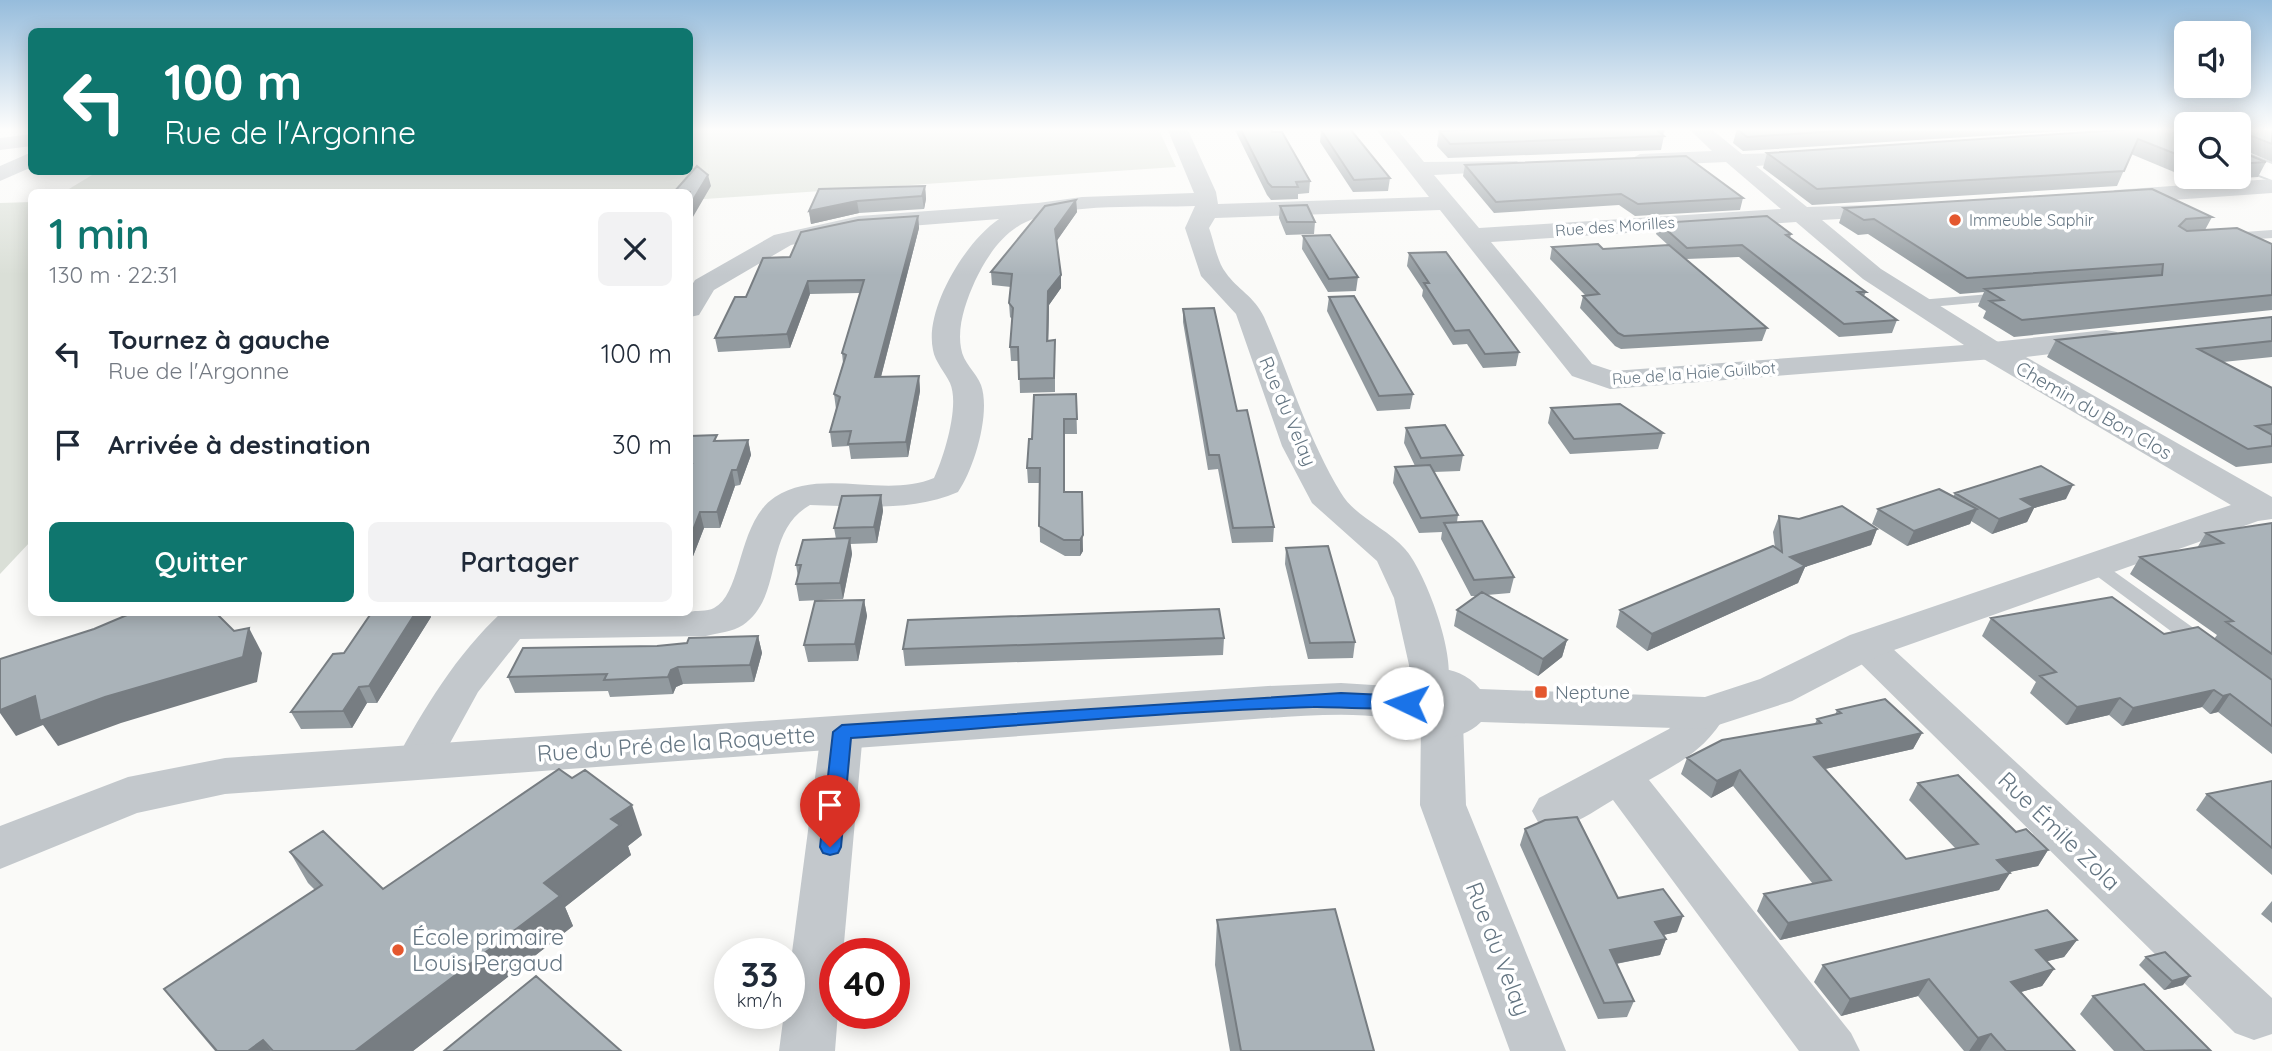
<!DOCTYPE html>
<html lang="fr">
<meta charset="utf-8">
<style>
:root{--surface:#fff;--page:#f2f2f3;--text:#1f2937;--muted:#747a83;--accent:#0f766e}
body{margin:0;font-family:Quicksand,sans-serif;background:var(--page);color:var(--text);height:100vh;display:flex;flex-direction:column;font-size:26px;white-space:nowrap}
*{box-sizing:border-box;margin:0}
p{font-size:23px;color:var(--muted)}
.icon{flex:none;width:38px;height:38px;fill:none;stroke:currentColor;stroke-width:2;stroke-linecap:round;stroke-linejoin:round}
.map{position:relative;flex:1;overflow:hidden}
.details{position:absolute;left:28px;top:189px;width:665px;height:427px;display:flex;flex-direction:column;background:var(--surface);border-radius:10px;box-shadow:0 4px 18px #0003}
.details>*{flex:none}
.guide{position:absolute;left:28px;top:28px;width:665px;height:147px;border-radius:10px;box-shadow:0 4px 18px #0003;background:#0f766e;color:#fff;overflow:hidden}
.fabs{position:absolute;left:2174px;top:21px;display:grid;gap:14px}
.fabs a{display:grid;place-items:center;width:77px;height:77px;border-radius:10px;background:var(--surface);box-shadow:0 4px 18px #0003;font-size:35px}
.speed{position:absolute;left:714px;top:938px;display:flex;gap:14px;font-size:35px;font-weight:700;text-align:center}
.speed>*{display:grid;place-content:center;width:91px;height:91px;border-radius:50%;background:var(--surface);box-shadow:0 4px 18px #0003;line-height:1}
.speed small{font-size:18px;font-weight:400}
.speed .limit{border:10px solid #d22;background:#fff;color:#111}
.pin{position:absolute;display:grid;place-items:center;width:60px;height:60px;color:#fff;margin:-72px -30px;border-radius:50% 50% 50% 0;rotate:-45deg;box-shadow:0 0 7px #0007}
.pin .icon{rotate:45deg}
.me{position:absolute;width:77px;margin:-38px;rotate:273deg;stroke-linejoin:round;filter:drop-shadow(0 0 5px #0008)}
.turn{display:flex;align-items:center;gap:24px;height:147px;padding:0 21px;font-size:32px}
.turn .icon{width:91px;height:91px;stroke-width:2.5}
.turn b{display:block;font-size:49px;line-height:60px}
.round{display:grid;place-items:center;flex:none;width:74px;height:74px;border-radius:10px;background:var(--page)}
.head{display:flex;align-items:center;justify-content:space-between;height:119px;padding:0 21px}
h1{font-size:42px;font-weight:600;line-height:52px;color:var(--accent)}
.primary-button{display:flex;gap:14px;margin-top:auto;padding:14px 21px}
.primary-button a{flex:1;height:80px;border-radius:10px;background:var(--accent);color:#fff;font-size:28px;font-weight:600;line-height:80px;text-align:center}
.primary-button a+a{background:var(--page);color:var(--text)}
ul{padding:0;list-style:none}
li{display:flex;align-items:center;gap:21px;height:91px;padding:0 21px}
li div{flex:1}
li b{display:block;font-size:26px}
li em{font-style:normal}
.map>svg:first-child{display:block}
</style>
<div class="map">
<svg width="2272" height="1051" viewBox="0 0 2272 1051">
<rect width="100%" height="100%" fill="#fafaf8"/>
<path fill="#dadfd7" d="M690 128H1158L1176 167 690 200V192H64L97 172H690Z
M31 202V541L0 574V203Z"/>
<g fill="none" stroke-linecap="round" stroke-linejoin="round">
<defs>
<path id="secondary" d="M2158 128H2186V137L2161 133Z
M2238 151 2272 164V180L2238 167Z"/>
</defs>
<use href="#secondary" stroke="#b3babf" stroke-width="4"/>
<path fill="#c3c8cc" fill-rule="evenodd" d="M2272 230V238L2230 241 2224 237 2230 233Z
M2002 293 2009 297 2007 300 1919 308 1912 304 1919 300Z
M2092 558 2098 560 2209 639 2212 644 2209 649H2195L2086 568 2083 564Z"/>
<path fill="#c3c8cc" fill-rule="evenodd" d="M1167 128H1187L1216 192 1218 204 1429 197 1375 128H1396L1424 162 1517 161 1521 165 1510 171 1434 175 1479 228 1781 209 1726 162 1640 166 1629 160 1640 154 1712 151 1688 128H1710L1742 154 1820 152 1823 156 1820 160 1813 162 1756 166 1807 207 1899 204 1902 209 1891 216 1822 220 1881 269 2003 345 2007 351 2003 357 1993 359 1610 389 1572 376 1440 210 1215 218 1209 228C1214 241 1217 262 1226 273 1237 289 1254 296 1264 317 1290 376 1307 437 1341 493 1354 516 1387 528 1405 549 1426 572 1461 666 1445 693L1430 697 1415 693 1409 683V665L1394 598 1377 561 1312 503 1282 446 1236 314 1201 276 1185 228 1195 206C1148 208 1067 202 1026 222 1002 233 986 258 975 281 966 301 957 326 961 348 963 363 976 372 981 385 991 413 974 469 958 492 914 512 857 506 810 505 762 532 785 596 743 625 733 632 717 633 706 636L520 639 478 692 433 774 417 778 401 774 395 762C424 708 456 655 502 612H690C695 610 707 612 714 608 743 593 737 522 775 497 821 467 885 499 934 478 944 457 960 405 950 383 945 372 935 362 933 350 924 309 966 241 999 219L859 230 791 245 714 290 699 315 690 317V288L695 280 774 235 859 216 1038 203 1082 197 1194 193ZM1796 222 1863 279 1964 345 1613 371 1592 364 1491 242Z
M32 134V146L0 150V138Z
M32 152V167L0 181V166Z
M2272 179V193L2115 204 2104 197 2115 190Z
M1865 632 1879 636 2272 998V1034L2254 1040 2235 1033 1851 654 1845 645 1851 636Z
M1706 698 1721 702 1727 713C1706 749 1684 760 1649 780L1851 1033 1860 1051H1799L1613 800C1588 814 1568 833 1539 824L1532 811 1539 798 1669 729 1691 702Z
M1442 708 1457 712 1463 723 1466 805 1566 1051H1510L1420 805 1421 723 1427 712Z
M842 717 857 721 863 732 843 954H835V1013H838L835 1051H779L784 1013H789V975L821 732 827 721Z"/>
<path fill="#c3c8cc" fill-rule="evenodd" d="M2106 330 2117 332 2121 339 2117 346 2026 357 2272 497V519L2258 521 1880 655 1792 701 1706 729 1481 722C1461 742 1430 742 1406 730 1399 726 1395 719 1388 718 1349 712 1307 716 1268 718L225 794 137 813 0 869V826L128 777 225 758 1268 686 1341 683 1389 686 1393 680C1424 668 1455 660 1480 689L1705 697 1760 679 1850 635 2231 505 1982 358 1977 351 1982 344 1993 342ZM1435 700 1440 704V705L1430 701Z"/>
<use href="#secondary" fill="#fff" fill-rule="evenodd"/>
</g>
<path fill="#929a9f" d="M1234 128H1270L1310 181 1309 193 1298 194V199L1271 200 1267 195Z
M2111 128 1743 151 1733 143 1737 129Z
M2238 128H2272V162L2244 150V153L2266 162 2258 177 2196 181 2186 177H2238Z
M1321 130 1390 178 1388 191 1353 192 1320 142Z
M1439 131 1663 134 1664 136 1661 150 1448 158 1437 146Z
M2186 131V177L2131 154 2117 186 1812 205 1763 168 1767 153Z
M1465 165 1743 198 1740 210 1635 216 1619 205 1494 213 1463 176Z
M925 186 926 199 924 209 859 213 811 224 809 211Z
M1076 200 1077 212 1057 240 1061 288 1049 305 1048 341 1055 340V392L1020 393 1019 361H1011L1010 347 1012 319 1010 317 1009 303 1011 287 992 285 991 272Z
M1280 206 1315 222 1314 234 1286 235 1279 218Z
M1844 208 2212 217 2205 230 2272 244V310L2014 337 1983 318 1986 311 1978 306 1984 292 1960 294 1868 234 1858 235 1839 223Z
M918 216 919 228 881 377 919 376 920 391 908 457 851 459 849 446 832 447 830 432 836 409 834 394 843 363 842 353 860 293 810 294 790 348 718 352 715 338 746 297 790 257Z
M1659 223 1791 234 1790 238 1866 292 1864 296 1897 320 1892 333 1839 337 1739 257 1686 259 1767 328 1762 341 1621 349 1615 346 1580 308 1583 296 1585 295 1550 259 1552 247 1603 249 1668 245 1656 234Z
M1303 236 1358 277 1356 291 1328 292 1302 249Z
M1409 253 1519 352 1516 366 1483 368 1467 344 1453 345 1422 296 1423 290 1407 266Z
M1329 297 1413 394 1410 409 1377 411 1327 311Z
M1183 309 1237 411 1274 527 1273 542 1232 543 1218 469 1208 470 1183 322Z
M2272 317V357L2223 362 2272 388V463L2236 467 2047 357 2056 340Z
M1076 394 1077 434H1064V492L1083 551 1080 556H1065L1040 542 1039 483H1028L1027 468 1032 439Z
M1551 408 1663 433 1658 449 1570 454 1548 423Z
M1406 428 1463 455 1460 471 1434 472 1458 515 1457 522 1514 577 1510 593 1487 595 1567 640 1562 657 1538 676 1454 626 1457 610 1477 596H1471L1441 539 1442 532 1419 533 1393 483 1395 467 1415 466 1404 443Z
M690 436 718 441 748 440 751 455 740 485 735 486 720 528H704L690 564Z
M1955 493 2066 499 2034 508 2027 522 1992 534 1971 521 1970 524 1907 546 1872 524 1878 509 1953 497Z
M881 495 883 511 877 543 850 544 852 554 843 599 799 601 796 584 798 577 796 565 836 539 834 528Z
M1779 516 1877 529 1871 545 1805 567 1798 583 1647 651 1616 627 1620 610 1775 548 1773 532Z
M2272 523V754L2218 712 2210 714 2202 707 2122 726 2109 715 2066 725 2030 693 2036 682 1982 636 1991 618 2214 639 2217 635 2130 574 2140 557 2197 548 2206 533Z
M1286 548 1355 642 1353 658 1308 659 1285 564Z
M864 600 867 616 858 661 808 662 804 645Z
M372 612H429L431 617 377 703H367L352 728 301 729 291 712 344 653Z
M908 620 1224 638 1223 655 905 666 903 649Z
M758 636 762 653 754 682 683 684 676 687 673 694 610 697 608 691 515 693 508 677 657 646Z
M1837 710 1922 733 1913 749 1825 769 1906 859 1956 849 1909 800 1918 783 2016 832 2048 850 2038 866 2009 872 1999 890 1780 940 1757 911 1764 894 1813 884 1733 786 1711 798 1681 774 1687 758 1815 724 1817 719 1835 715Z
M2272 781V875L2196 810 2207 794Z
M1525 829 1618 898 1677 932 1663 935 1666 939 1660 955 1616 964 1634 1001 1627 1017 1598 1019 1520 845Z
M642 835 628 846 631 855 565 907 573 926 413 1051H215L188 1019 164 989 315 890 308 883 290 852 383 889Z
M2272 901V923L2261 914Z
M1217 920 1374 1051H1230L1215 965Z
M2077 940 2064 957 2047 961 2054 969 2042 986 2021 992 2075 1051H1964L1918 996 1841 1016 1814 982 1823 965Z
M2146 957 2183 985 2164 990 2139 965Z
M2093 996 2210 1051H2114L2080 1014Z"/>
<path fill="#777d82" d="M1661 128H1667L1662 136 1658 131Z
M708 175 711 186 690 222V205Z
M925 186 926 199 924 209 922 196Z
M1076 200 1077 212 1056 242 1055 229Z
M857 201 859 213 811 224 809 211Z
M918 216 919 228 877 392 875 377Z
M1061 275V288L1049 305 1048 355V291Z
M808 281 810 294 790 348 787 334Z
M919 376 920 391 908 457 906 442Z
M748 440 751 455 740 485 737 470Z
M732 470 735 486 720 528 717 512Z
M2073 485 2066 499 2034 508 2027 522 1992 534 1999 519 2021 499Z
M1082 492 1083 551 1080 556V540Z
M881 495 883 511 877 543 874 527Z
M1977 509 1970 524 1907 546 1914 531Z
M700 512 704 528 690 564V538Z
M1877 529 1871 545 1805 567 1798 583 1647 651 1652 634 1790 557Z
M850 538 852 554 843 599 840 583Z
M864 600 867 616 858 661 855 644Z
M416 612H429L431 617 377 703 369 686Z
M249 628 262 653 257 682 121 723 58 746 43 725 16 736 0 713V710L35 696Z
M758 636 762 653 754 682 750 665Z
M1567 640 1562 657 1538 676 1543 659Z
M678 667 683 684 676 687 673 694 668 677 671 670Z
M359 687 367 703 352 728 343 711Z
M2214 690 2202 707 2122 726 2133 708Z
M2230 694 2218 712 2210 714 2223 696Z
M2120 698 2109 715 2066 725 2077 707Z
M1922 733 1913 749 1807 773 1814 757Z
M1740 770 1733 786 1711 798 1717 781Z
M632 805 642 835 628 846 631 855 565 907 573 926 413 1051H355L544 883 611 819Z
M2048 850 2038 866 1987 877 1997 860Z
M2010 873 1999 890 1780 940 1788 923Z
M1683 916 1677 932 1649 938 1655 922Z
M1666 939 1660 955 1604 966 1610 950Z
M2077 940 2064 957 2024 967 2036 950Z
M2054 969 2042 986 2000 998 2011 982Z
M2190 976 2183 985 2164 990 2172 981Z
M1929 979 1918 996 1841 1016 1850 999Z
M1991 1034 1980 1051H1969L1978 1038Z
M263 1040 271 1051H248Z"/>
<path fill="#aab3b9" stroke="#777d82" stroke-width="2" d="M1240 128H1270L1272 132H1282L1310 181 1296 182 1298 187H1272L1268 183Z
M1511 128H1661L1658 131 1664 136 1450 144 1439 131Z
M1743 128H1883L1747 137 1737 129Z
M2150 128H2177L2186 131V158L2138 139 2124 171 1817 189 1767 153Z
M2238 128H2272V144L2247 134 2243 136 2244 153 2266 162 2238 164Z
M1350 129 1390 178 1354 180 1321 130Z
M1686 156 1743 198 1638 204 1621 194 1496 202 1465 165Z
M697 166 708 175 690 205V192H674Z
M925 186 922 196 857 201 809 211 819 189Z
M2152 189 2212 217 2186 219 2179 226 2187 231 2237 228 2272 244V295L2022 320 1990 301 2003 300 1985 289 2162 275 2163 264 1967 278 1874 219 1864 220 1844 208Z
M1076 200 1055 229 1061 275 1048 291 1047 341 1055 340 1054 378 1019 379 1018 347H1010L1013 308 1009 303 1012 274 991 272 1045 206Z
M1307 205 1315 222H1287L1280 206Z
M918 216 875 377 919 376 906 442 848 444 851 431 830 432 840 397 834 394 846 355 842 353 864 280 808 281 787 334 715 338 735 297H746L763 258 790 257 801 232 858 220Z
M1767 216 1791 234 1786 235 1866 292H1858L1897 320 1844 324 1742 245 1687 248 1659 223Z
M1330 235 1358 277 1329 279 1303 236Z
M1598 244 1603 249 1669 245 1767 328 1624 336 1618 333 1583 296 1599 294 1552 247Z
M1446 252 1519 352 1485 354 1469 330 1455 331 1424 283H1429L1409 253Z
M1354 296 1413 394 1379 396 1329 297Z
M1214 308 1237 411 1247 410 1274 527 1233 528 1219 455H1209L1183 309Z
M2272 317V341L2198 349 2272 388V424L2256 426 2272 435V446L2248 449 2056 340Z
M1076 394 1077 419H1064V492H1082L1083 535 1080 540H1064L1039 526 1040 468H1027L1029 439H1032L1034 395Z
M1620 404 1663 433 1574 439 1551 408Z
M1445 425 1463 455 1421 458 1406 428Z
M717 435 714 441 748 440 737 470H732L717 512H700L690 538V470L692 464H690V436Z
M1430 465 1458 515 1421 518 1395 467Z
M2041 466 2073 485 2021 499 2034 507 1999 519 1955 493Z
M1939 489 1977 509 1914 531 1878 509Z
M881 495 874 527 834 528 842 496Z
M1842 506 1877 529 1790 557 1805 566 1652 634 1620 610 1773 546 1782 552 1779 516 1799 519Z
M1482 521 1514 577 1474 580 1444 523Z
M2272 523V654L2226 622 2233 621 2140 557 2223 543 2206 533Z
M850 538 840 583 796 584 801 565H796L803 540Z
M1328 546 1355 642 1310 643 1286 548Z
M1482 592 1567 640 1543 659 1457 610Z
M2112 597 2164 634 2198 627 2272 680V726L2230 694 2223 696 2214 690 2133 708 2120 698 2077 707 2040 676 2056 672 1991 618Z
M864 600 855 644 804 645 815 601Z
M1219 609 1224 638 903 649 908 620Z
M134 612H215L234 631 249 628 243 657 105 697 40 721 35 696 0 710V659L94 629Z
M372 612H416L369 686 359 687 343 711 291 712 333 654 344 653Z
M758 636 750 665 678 667 671 670 668 677 604 680 607 674 508 677 523 648 657 646 687 643 689 638Z
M1885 699 1922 733 1814 757 1906 859 1978 844 1918 783 1958 775 2016 832 2026 829 2048 850 1997 860 2010 873 1788 923 1764 894 1831 880 1740 770 1717 781 1687 758 1722 740 1821 723 1817 719 1841 713 1837 710Z
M559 769 572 778 585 770 632 805 611 819 620 825 544 883 560 896 355 1051H273L263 1040 248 1051H217L164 989 322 885 290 852 323 831 383 889Z
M2272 781V848L2207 794Z
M1577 817 1618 898 1663 889 1683 916 1655 922 1666 939 1610 950 1634 1001 1604 1003 1525 829 1545 820Z
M1335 909 1374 1051H1241L1217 920Z
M2047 910 2077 940 2036 950 2054 969 2011 982 2075 1051H2006L1991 1034 1978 1038 1929 979 1850 999 1823 965Z
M2165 952 2190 976 2172 981 2146 957Z
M536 976 621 1051H444Z
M2144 984 2210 1050 2145 1051 2093 996Z"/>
<linearGradient id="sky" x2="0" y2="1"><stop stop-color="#96bcdc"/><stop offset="0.47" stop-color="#fdfdfc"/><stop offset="1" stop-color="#fdfdfc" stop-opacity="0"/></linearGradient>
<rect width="2272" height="275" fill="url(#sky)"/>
<path fill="#1a73e8" stroke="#114b97" stroke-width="2" d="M1341 693 1407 696 1416 703C1410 713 1330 706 1313 707 1159 712 1005 727 851 738L841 847 838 853 830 855 823 853 820 847 833 732 842 725Z"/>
<g fill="#e4572e" stroke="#fff" stroke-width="2.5">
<circle cx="1955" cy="220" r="7"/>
<rect x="1534" y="685" width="14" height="14" rx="3.5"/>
<circle cx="398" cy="950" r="7"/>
</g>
<g text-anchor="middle" stroke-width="7" stroke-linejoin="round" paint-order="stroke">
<g font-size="16" fill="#657683" stroke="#fff" text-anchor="start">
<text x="1969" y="226">Immeuble Saphir</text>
</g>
<g font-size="16" fill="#657683" stroke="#fff">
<text transform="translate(1615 226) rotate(-4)" y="6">Rue des Morilles</text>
<text transform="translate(1694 373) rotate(-4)" y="6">Rue de la Haie Guilbot</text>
</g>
<g font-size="19" fill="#657683" stroke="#fff">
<text transform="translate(2094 410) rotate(30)" y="7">Chemin du Bon Clos</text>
<text transform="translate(1288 411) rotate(67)" y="7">Rue du Velay</text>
</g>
<g font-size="19" fill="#657683" stroke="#fff" text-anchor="start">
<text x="1555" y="699">Neptune</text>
</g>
<g font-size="23" fill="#657683" stroke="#fff">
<text transform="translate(676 744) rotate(-4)" y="8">Rue du Pré de la Roquette</text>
<text transform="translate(2059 831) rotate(44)" y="8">Rue Émile Zola</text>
<text transform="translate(1498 949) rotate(69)" y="8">Rue du Velay</text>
</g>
<g font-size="23" fill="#657683" stroke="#fff" text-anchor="start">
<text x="412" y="945">École primaire<tspan x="412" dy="26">Louis Pergaud</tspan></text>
</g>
</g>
</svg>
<div class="fabs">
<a><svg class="icon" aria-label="sound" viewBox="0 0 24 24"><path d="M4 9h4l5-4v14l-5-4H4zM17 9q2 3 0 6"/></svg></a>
<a><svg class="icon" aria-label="search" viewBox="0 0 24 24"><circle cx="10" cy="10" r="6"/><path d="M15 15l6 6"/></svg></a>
</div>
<div class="speed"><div>33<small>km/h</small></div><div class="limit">40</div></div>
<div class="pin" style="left:830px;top:847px;background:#d93025"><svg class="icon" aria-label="arrive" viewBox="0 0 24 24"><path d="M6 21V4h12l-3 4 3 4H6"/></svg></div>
<svg class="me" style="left:1407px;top:703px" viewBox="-20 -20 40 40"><circle r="19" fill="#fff"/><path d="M0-13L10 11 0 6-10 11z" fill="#1a73e8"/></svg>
<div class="guide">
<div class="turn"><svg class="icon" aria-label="left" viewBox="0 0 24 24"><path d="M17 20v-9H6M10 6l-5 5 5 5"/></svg><div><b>100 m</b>Rue de l'Argonne</div></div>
</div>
<section class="details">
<div class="head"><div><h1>1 min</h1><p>130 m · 22:31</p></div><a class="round"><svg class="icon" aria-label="close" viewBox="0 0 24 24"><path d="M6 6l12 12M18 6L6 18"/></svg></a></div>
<ul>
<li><svg class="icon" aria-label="left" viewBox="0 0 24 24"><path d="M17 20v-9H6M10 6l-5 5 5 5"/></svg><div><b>Tournez à gauche</b><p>Rue de l'Argonne</p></div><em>100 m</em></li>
<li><svg class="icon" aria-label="arrive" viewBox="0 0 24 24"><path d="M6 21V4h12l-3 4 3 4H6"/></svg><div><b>Arrivée à destination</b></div><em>30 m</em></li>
</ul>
<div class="primary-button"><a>Quitter</a><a>Partager</a></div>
</section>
</div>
